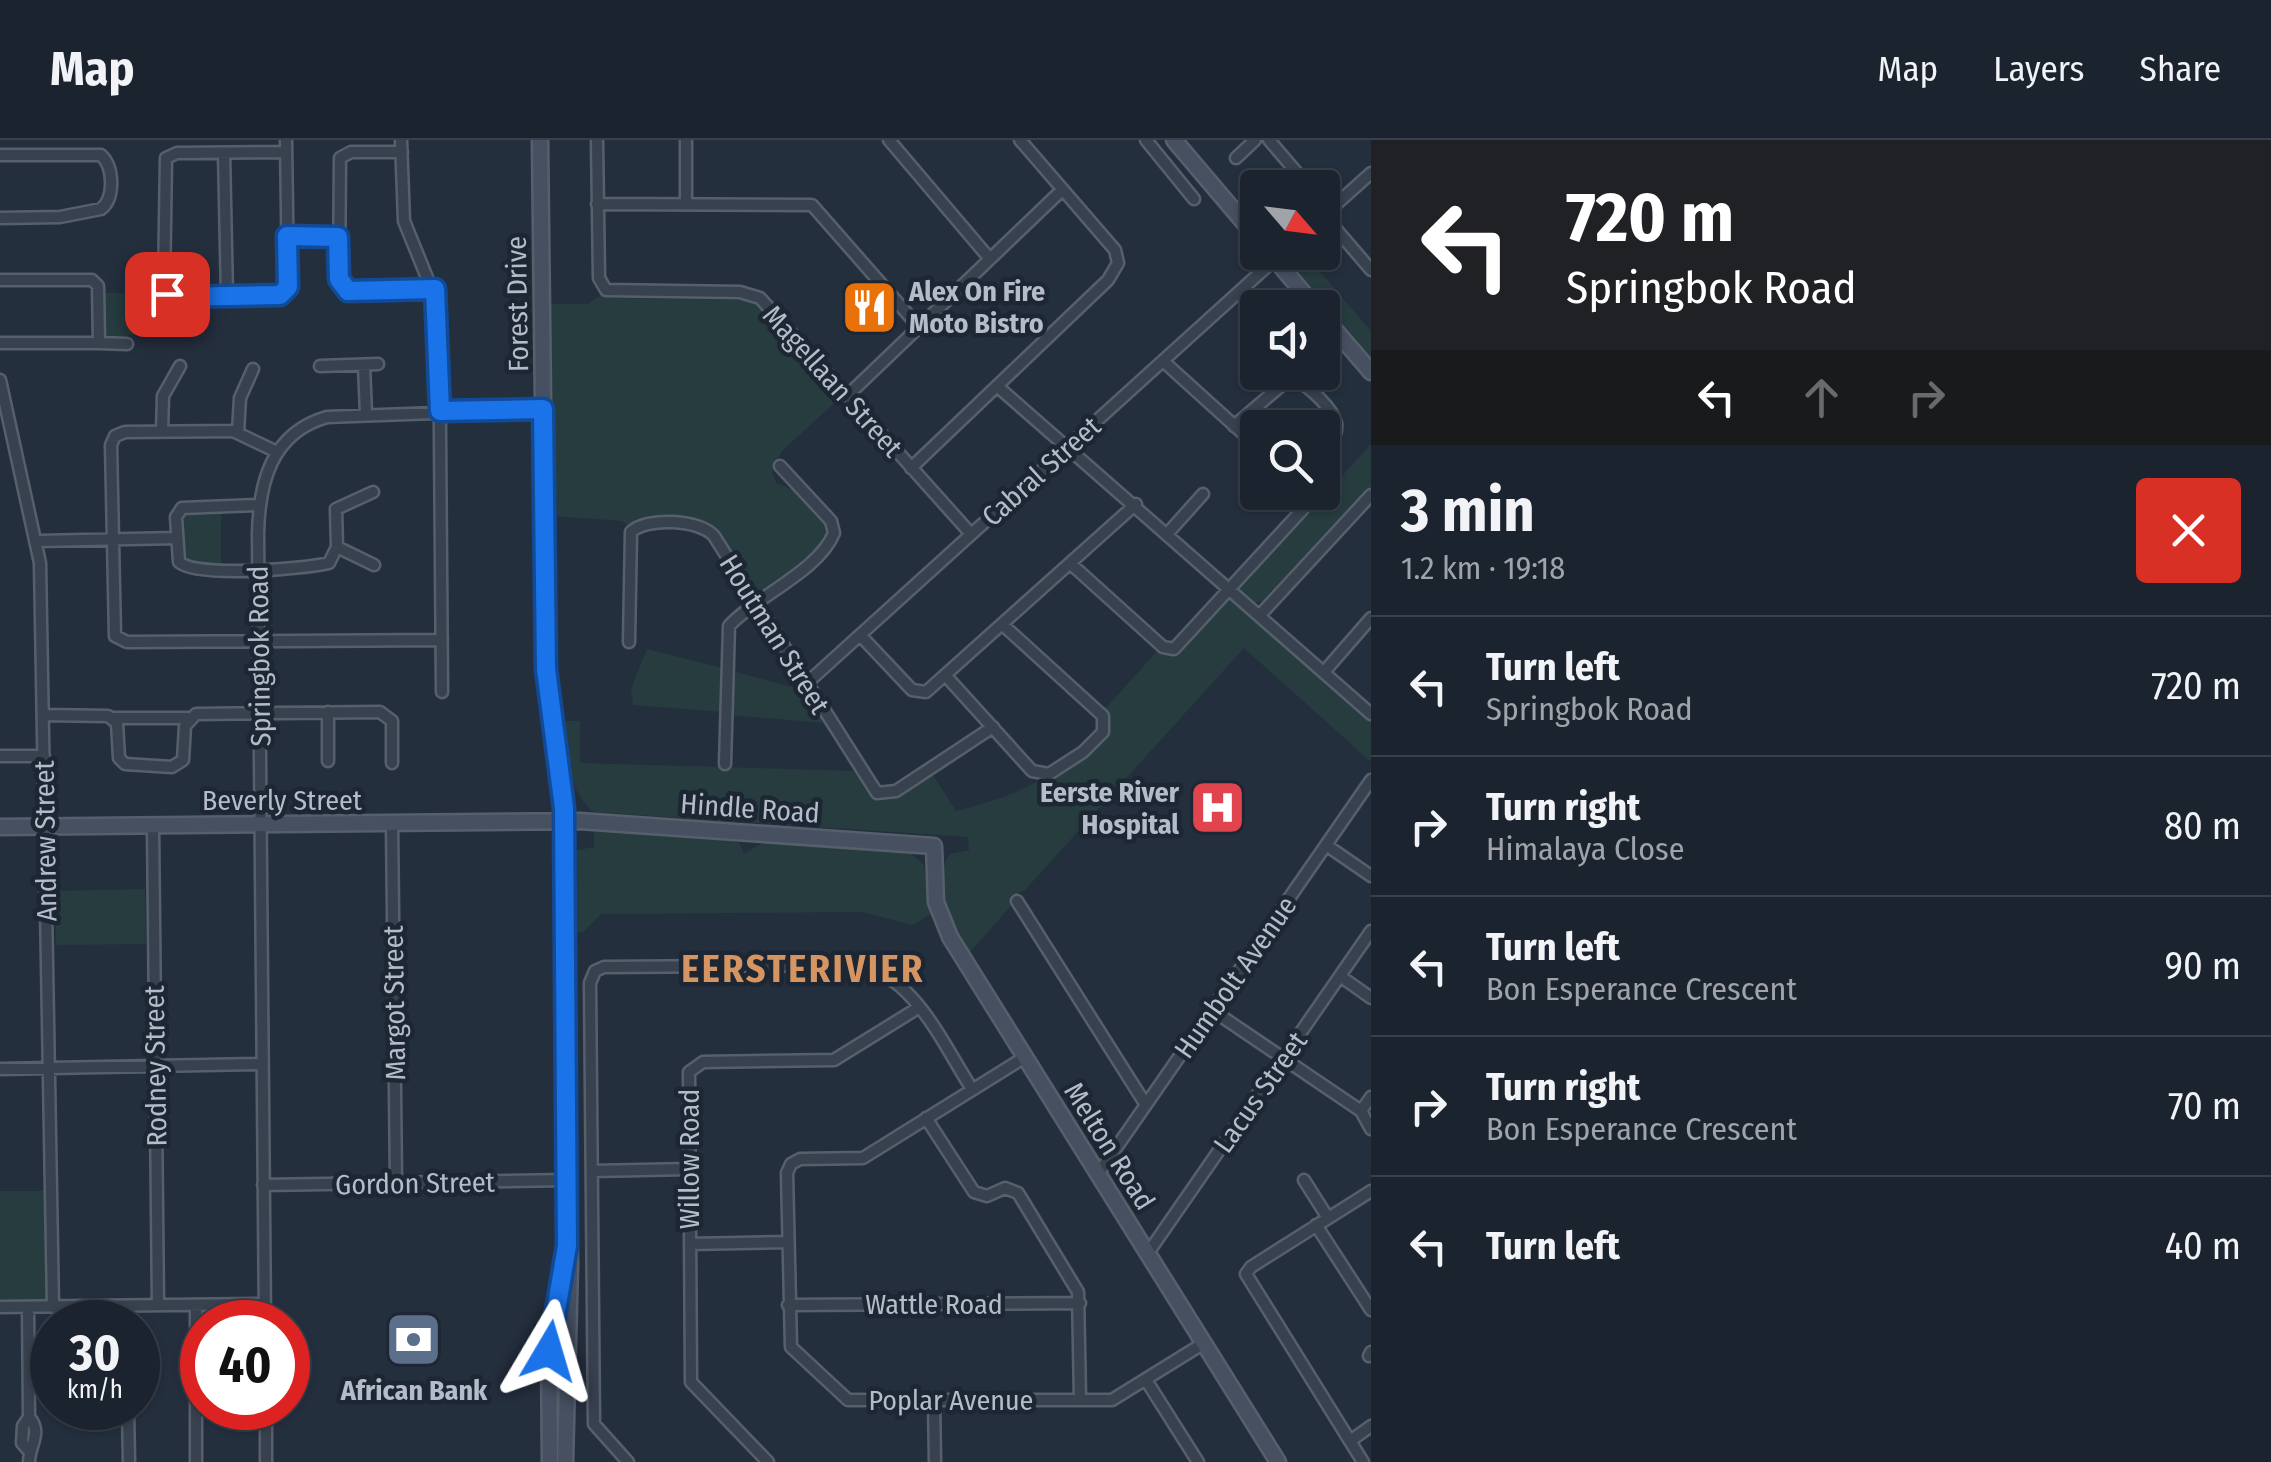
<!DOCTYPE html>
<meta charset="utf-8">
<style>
:root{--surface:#1b232e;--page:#242b36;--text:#f1f3f6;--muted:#a0a4aa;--line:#39404a}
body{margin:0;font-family:"Fira Sans Condensed",sans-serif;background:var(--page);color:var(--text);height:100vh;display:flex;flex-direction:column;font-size:38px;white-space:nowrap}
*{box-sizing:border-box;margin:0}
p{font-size:32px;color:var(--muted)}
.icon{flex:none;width:55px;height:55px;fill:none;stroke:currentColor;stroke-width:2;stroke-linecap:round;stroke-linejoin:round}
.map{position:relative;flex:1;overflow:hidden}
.panel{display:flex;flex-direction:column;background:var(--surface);width:900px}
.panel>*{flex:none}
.top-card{background:#202124;color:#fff;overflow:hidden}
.needle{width:65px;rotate:118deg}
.controls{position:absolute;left:1240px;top:30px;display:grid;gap:20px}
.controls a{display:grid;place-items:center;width:100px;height:100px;border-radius:10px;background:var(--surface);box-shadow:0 2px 8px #0004,0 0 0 2px var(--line);font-size:50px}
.speed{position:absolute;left:30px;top:1160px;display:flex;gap:20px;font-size:50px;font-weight:700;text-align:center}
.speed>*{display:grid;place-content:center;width:130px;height:130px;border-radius:50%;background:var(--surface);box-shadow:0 2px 8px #0004,0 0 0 2px var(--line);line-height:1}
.speed small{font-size:25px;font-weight:400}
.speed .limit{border:15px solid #d22;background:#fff;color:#111}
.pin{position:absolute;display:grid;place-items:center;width:85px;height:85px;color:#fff;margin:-42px;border-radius:20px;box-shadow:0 5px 15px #0006}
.me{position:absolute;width:110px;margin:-55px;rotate:7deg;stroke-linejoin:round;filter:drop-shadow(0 0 8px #0008)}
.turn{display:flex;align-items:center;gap:35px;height:210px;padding:0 30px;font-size:45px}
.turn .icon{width:130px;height:130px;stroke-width:2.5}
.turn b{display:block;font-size:70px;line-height:85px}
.lanes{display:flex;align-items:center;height:95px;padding:0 30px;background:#0003;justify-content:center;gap:50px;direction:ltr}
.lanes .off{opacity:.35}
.round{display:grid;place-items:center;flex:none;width:105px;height:105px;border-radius:10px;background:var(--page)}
.summary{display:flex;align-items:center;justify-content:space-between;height:170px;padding:0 30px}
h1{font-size:60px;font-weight:700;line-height:75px}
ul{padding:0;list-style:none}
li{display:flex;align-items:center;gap:30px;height:140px;padding:0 30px;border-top:2px solid var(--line)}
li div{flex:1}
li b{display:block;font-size:38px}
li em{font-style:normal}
header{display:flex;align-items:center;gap:60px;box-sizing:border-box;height:140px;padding:0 50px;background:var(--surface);border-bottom:2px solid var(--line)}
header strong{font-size:48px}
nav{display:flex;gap:55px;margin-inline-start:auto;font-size:35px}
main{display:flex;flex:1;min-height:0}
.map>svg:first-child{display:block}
</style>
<header>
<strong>Map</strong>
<nav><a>Map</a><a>Layers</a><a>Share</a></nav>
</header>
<main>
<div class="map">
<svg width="1371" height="1322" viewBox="0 0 1371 1322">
<rect width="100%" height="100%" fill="#242f3e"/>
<path fill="#263c3f" d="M1290 113H1304L1371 191V224L1289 127Z
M102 153H159L160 159 146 169V195H126V202L105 200Z
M602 154 612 158 753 160 844 254 781 312 772 331 776 343C800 351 826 369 829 397L767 453 756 454C728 412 725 379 669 381 656 381 641 380 630 387L622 381 553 376 550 164H588Z
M1371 304V349L1271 460 1251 463 1238 450 1240 445 1306 371 1310 353 1327 352Z
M221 369V425L183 422 182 372Z
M1230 458 1371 579V622L1244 508 1025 750 1014 755 1010 767 969 813C953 789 929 741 950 714L969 710 968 697 594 672C567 652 570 617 561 581H580V623L856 631 872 654 884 659 931 632 956 671C1031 652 1047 638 1107 591L1103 571 1160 508H1183Z
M647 509 722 528V572L633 565 631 549Z
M729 530 807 551 826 583 729 575Z
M594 691 730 699 739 703 744 714 764 702 909 712 924 725 931 774 913 785 862 772 601 774 583 792H574L573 711 594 707Z
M145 749 146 804 56 805 55 751Z
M0 1051H49V1157L44 1162 0 1163Z"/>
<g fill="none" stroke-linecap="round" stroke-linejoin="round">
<defs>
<path id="street" d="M286 0 288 141 286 151 274 155H168L164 146 166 18 177 13 286 12
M401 0 404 81 439 167 442 552
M597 0 599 138 606 150 740 152 760 158 971 394
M686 0V62
M889 0 990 119
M1146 0 1194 59
M1269 0 1310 48
M402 12H351L340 18 339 139 352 152 435 149
M224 13 227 156
M0 15H101C114 27 115 58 101 69L60 77 0 78
M1236 18 1255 0
M597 64 812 65 919 187
M1324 75 1371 130
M1322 77 1371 33
M287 97H338
M0 140H92L98 146 99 203H0
M99 203 127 204
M1163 221 1258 307
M364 225 366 274
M320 226 378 224
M0 240 40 423 53 1167
M997 246 1371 574
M847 256 1062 50
M1234 286 1283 244 1296 240C1309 247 1333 268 1336 283 1338 293 1330 306 1326 316
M162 291 163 256 180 226
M238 292 240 258 253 229
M277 312 233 291 125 292 115 296 111 305 115 496 127 502 442 500
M911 328 1108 140 1118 123 1115 110 1020 0
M259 365 182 368 176 377 179 422C197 438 303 429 329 423L337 407 336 369 373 352
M1168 393 1203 354
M39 401 176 398
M337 407 374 425
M1071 424 1163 507 1174 509 1303 369 1306 352
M1260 475 1371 355
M860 495 912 550 926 552 1136 364
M629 502 631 392C647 377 699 379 714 396L877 653 896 651 993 587
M1324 532 1371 478
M946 536 1032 631 1049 634 1083 612 1103 592V576L1003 485
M807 543 1283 112
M328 572V621
M44 575 108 576 117 583 119 618 125 624 172 627 183 620 185 586 196 574 380 572 392 581V623
M113 578H188
M0 616H44
M725 624 729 486C755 457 819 431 834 393L831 381 780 326
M392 684 396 1042
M153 686 158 1165
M1326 705 1371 736
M1017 761 1146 965
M1340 836 1371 858
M1212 870 1361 971 1371 989
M1025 917 863 1018 800 1019 791 1024 787 1033 791 1207 848 1260H1112L1204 1203
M0 929 262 924
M1361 971 1371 957
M926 978 974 1052 987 1056 1005 1048 1018 1053 1078 1152 1080 1260
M592 1031 689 1029
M1098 1034 1371 640
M1304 1040 1328 1078
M263 1045 567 1040
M1316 1085 1371 1170
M690 1104 788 1102
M1148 1113 1371 791
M196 1165V1322
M788 1165 1080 1163
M128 1166V1182
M0 1167 264 1164
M28 1167 29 1277C43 1293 29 1305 29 1322
M265 1182 258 394C259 343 271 293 327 277L543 269
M1369 1216 1371 1212
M1146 1240 1198 1322
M934 1260 935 1322
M128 1268 129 1322
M266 1268V1322
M29 1277 23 1286 22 1303 29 1311
M1350 1301 1371 1286
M628 1322 594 1284 590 843 595 831 604 827 852 825C912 829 943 905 972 949
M768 1322 691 1242 689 932 703 922 834 920 918 868
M1363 1322 1246 1134 1251 1127 1371 1051"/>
<path id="secondary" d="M540 0 546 529 561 632 564 698 570 1125 565 1322
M1174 0 1258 99
M1269 112 1316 168
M1322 175 1371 232
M0 687 580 681 934 706 936 762 950 797 1278 1322
M550 1322 549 1211 563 1121"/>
</defs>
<use href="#street" stroke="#565f6c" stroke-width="15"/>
<use href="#secondary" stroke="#565f6c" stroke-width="19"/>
<use href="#street" stroke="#38414e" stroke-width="10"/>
<use href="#secondary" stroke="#465061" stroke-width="14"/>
</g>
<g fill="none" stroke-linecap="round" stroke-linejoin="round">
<defs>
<path id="route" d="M167 154 174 157 280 155 288 147 287 96 338 97 339 139 348 151 435 149 440 271 543 269 546 529 564 668 566 968 567 1106 549 1211"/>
</defs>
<use href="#route" stroke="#114b97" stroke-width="25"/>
<use href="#route" stroke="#1a73e8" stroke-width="18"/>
</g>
<defs>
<symbol id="restaurant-square" viewBox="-11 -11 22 22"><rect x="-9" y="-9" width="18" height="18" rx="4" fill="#e8710a" stroke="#1d2633"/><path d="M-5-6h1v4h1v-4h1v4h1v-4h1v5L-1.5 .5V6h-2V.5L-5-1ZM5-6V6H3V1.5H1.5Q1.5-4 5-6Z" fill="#fff"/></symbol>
<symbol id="hospital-square" viewBox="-11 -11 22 22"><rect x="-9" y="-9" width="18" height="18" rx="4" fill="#e0444e" stroke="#1d2633"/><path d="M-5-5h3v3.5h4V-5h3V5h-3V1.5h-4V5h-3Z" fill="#fff"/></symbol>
<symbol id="bank-square" viewBox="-11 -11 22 22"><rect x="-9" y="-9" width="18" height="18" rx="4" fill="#5c6f8a" stroke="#1d2633"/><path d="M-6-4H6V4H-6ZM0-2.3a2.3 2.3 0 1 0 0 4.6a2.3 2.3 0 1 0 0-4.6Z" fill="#fff"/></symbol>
</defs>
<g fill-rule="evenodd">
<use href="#restaurant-square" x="838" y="136" width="63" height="63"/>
<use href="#hospital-square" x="1186" y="636" width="63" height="63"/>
<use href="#bank-square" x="382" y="1168" width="63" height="63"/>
</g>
<g text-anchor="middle" stroke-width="9" stroke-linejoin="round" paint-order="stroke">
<g font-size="28" font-weight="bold" fill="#b4bcc9" stroke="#1d2633" text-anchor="start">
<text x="909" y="161">Alex On Fire<tspan x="909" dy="32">Moto Bistro</tspan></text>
<text x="1179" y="662" text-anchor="end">Eerste River<tspan x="1179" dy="32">Hospital</tspan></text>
<text x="414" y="1260" text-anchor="middle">African Bank</text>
</g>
<g font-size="28" fill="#b4bcc9" stroke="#1d2633">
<text transform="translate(517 164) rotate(-91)" y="10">Forest Drive</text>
<text transform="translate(833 241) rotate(48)" y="10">Magellaan Street</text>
<text transform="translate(1041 331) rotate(-42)" y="10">Cabral Street</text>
<text transform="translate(775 494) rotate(58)" y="10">Houtman Street</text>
<text transform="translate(259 516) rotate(-91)" y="10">Springbok Road</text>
<text x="282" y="670">Beverly Street</text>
<text transform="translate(750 668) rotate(4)" y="10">Hindle Road</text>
<text transform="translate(45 701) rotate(-91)" y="10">Andrew Street</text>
<text transform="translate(1235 837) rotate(-55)" y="10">Humbolt Avenue</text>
<text transform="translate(394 863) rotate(-91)" y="10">Margot Street</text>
<text transform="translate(155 926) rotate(-91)" y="10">Rodney Street</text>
<text transform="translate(1260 952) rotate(-55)" y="10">Lacus Street</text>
<text transform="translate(1110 1006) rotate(58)" y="10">Melton Road</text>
<text transform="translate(689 1019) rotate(-90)" y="10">Willow Road</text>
<text transform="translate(415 1043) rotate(-1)" y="10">Gordon Street</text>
<text x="934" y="1174">Wattle Road</text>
<text x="951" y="1270">Poplar Avenue</text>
</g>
<g font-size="38" font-weight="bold" letter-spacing="2.5" fill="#d59563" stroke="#1d2633">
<text x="803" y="842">EERSTERIVIER</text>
</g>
</g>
</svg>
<div class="controls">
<a><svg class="needle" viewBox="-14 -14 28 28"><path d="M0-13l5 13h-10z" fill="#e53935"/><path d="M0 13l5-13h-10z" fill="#a0a4aa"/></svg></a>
<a><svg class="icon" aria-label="sound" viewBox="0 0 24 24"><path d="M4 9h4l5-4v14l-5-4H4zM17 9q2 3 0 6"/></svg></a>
<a><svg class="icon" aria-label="search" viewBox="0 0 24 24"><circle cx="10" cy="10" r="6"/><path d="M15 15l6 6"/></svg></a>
</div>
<div class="speed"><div>30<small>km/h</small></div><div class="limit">40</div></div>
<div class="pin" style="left:167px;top:154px;background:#d93025"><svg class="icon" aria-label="arrive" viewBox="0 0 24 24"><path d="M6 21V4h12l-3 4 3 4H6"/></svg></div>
<svg class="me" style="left:549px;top:1211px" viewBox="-20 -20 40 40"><path d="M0-17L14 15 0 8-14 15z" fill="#1a73e8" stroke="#fff" stroke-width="4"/></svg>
</div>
<section class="panel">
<div class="top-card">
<div class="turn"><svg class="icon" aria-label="left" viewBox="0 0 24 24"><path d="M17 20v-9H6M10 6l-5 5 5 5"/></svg><div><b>720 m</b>Springbok Road</div></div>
<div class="lanes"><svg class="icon" aria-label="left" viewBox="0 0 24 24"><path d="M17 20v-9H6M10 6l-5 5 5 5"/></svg><svg class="icon off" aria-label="ahead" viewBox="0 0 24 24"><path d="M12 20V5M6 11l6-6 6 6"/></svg><svg class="icon off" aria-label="right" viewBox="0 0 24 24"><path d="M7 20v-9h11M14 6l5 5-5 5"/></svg></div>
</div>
<div class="summary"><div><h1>3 min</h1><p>1.2 km · 19:18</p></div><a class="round" style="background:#d93025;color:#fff"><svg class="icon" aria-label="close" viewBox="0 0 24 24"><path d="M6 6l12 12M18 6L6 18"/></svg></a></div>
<ul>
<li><svg class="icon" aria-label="left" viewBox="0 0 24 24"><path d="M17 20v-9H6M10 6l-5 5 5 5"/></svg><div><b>Turn left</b><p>Springbok Road</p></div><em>720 m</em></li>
<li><svg class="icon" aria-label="right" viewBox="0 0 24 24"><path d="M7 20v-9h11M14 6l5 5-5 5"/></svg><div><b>Turn right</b><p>Himalaya Close</p></div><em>80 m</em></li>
<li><svg class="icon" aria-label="left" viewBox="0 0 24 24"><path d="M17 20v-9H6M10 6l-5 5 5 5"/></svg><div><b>Turn left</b><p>Bon Esperance Crescent</p></div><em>90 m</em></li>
<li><svg class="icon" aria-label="right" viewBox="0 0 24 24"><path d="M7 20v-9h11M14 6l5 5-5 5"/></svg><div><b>Turn right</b><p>Bon Esperance Crescent</p></div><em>70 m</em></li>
<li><svg class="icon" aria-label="left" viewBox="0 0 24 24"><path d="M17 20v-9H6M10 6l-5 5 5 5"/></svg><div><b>Turn left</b></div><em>40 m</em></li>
</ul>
</section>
</main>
